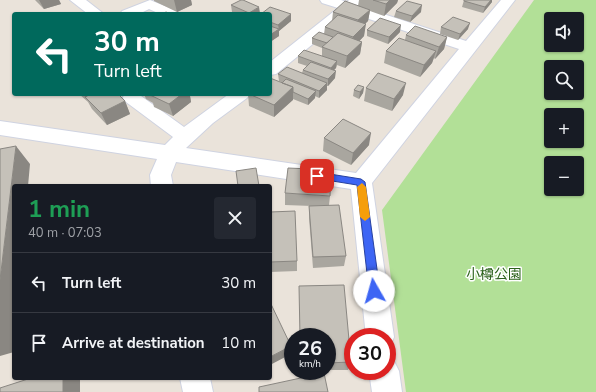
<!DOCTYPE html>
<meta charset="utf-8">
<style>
:root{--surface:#171b24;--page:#242831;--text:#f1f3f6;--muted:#9ea1a6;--line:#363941}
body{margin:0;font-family:"Nunito Sans","Noto Sans JP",sans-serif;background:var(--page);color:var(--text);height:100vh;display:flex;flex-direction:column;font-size:15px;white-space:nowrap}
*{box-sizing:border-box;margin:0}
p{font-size:13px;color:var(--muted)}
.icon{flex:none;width:22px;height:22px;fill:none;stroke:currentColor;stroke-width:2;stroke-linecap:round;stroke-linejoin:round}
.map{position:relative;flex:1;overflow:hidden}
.side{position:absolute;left:12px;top:184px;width:260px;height:196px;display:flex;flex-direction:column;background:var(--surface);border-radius:4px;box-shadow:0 1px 3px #0004}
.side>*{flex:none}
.banner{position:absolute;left:12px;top:12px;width:260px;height:84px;border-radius:4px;box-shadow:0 1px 3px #0004;background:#00695c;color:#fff;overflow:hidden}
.controls{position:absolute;left:544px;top:12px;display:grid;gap:8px}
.controls a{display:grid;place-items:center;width:40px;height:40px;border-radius:4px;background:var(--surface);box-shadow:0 1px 3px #0004;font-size:20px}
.speed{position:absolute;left:284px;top:328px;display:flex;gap:8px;font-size:20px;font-weight:700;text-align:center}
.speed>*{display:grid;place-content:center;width:52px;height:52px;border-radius:50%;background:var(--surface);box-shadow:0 1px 3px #0004;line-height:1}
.speed small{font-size:10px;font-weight:400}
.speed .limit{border:6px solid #d22;background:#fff;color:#111}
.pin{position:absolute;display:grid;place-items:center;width:34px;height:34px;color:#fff;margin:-17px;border-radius:8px;box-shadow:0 2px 6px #0006}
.me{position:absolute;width:44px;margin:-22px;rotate:353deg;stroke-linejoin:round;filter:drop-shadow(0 0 3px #0008)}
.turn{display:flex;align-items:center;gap:14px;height:84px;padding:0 16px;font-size:18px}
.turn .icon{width:52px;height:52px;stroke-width:2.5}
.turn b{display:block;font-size:28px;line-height:34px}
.round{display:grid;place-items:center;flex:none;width:42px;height:42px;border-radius:4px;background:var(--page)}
.summary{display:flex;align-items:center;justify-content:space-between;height:68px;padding:0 16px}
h1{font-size:24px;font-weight:700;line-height:30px;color:#1e9e55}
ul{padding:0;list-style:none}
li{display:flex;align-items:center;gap:12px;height:60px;padding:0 16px;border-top:1px solid var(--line)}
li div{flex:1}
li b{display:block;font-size:15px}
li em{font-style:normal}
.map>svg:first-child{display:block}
</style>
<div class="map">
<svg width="596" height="392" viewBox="0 0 596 392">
<rect width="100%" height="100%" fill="#eae3da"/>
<path fill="#b2e097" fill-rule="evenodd" d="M534 0H596V392H406L382 210ZM551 19H577V45H551ZM551 67H577V93H551ZM551 115H577V141H551ZM551 163H577V189H551Z"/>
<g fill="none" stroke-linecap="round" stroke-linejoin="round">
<defs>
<path id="minor" d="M70 0H86L104 14H88Z
M150 0 177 11 179 14H160L149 9 139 14H120L122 11Z
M320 0H341L347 2 349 0H361L362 2 359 6 466 41 501 0H515L372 183 394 337 390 347 387 348V337H366L351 189 176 162 171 175 173 186H151L150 175 157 159 0 135V121L165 145 173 137 126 102 123 98 124 94H142L141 96 184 127 229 94H250L247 98 213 123 186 148 356 173 459 49 351 13 276 74 270 75V62L338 8 322 3Z
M387 358 394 361 399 371 402 392H372L369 371H387Z
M180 378H210L213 392H183Z"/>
</defs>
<use href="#minor" stroke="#cfd3e1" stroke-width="2"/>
<use href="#minor" fill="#fff" fill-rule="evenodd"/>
</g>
<path fill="#a9a69f" d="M35 0H59L61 4 44 9Z
M154 0H191L192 5 177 12 154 1Z
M359 0H398L397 3 384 16 370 11 368 21 365 24 364 36 359 41 362 42 360 54 345 68 337 65 336 68 334 70 335 78 328 86H327V90L319 98 315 96V98L308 105 293 99 274 117 249 106 248 94H270L283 83 279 81 278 74 302 73 303 70 307 66 298 63V56H322V48L312 44V38L324 34 325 27 332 21 333 12 358 6Z
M464 0H492V2L483 13 462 7Z
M231 5 260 13 259 14H237L232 12Z
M396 11 421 12 410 22 394 17Z
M270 14H291V21L279 31V36L270 42Z
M441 27 468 29 458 40 440 34Z
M367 30 400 32 388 44 367 36Z
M406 35 447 37 444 49 435 59 434 58 432 63 420 77 384 63 386 51 405 40Z
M364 87 363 93 359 99 353 96 354 90Z
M366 88 403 95 392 111 364 101Z
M79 94H118L125 101 130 114 107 125 92 109 88 102Z
M144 94H193L190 96 191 102 173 116 154 107 153 103 146 99Z
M324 138 369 145 351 165 323 151Z
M285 193 330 196 329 205 346 256 344 266 313 268 309 218V206H312L285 205Z
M270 212 297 261V271L270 272Z
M327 337 351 362 348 370H327Z"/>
<path fill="#8a8782" d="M39 0H59L61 4 44 9Z
M174 0H191L192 5 177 12Z
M390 0H398L397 3 384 16 386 4Z
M491 0H492V2L483 13 485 7Z
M422 5 421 12 410 22 412 16Z
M259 7 260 13 259 14H249V13Z
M370 10 368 21 356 32 358 20Z
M291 14V21L279 31V36L270 42V35L279 29 278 25Z
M470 23 468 29 458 40 460 34Z
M366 24 364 36 352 49 353 37Z
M401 25 400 32 388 44 389 37Z
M447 37 444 49 435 59 439 47Z
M362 42 360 54 345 68 347 56Z
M436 51 432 63 420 77 424 65Z
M337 61 336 68 330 74 331 68Z
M336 71 335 78 328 86V79Z
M327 83V90L319 98V91Z
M406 83 403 95 392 111 394 99Z
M293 87V100L274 117V105Z
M364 87 363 93 359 99 360 92Z
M316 91 315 98 308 105V99Z
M182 94H193L190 96 191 102 173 116 169 104Z
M125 101 130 114 107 125 101 113Z
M371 133 369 145 351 165 353 153Z
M16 146 30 164 28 186H14V352L0 356V280Z
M291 346V354L270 365V357Z
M63 378H79L80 379V392H63Z"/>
<path fill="#c5c1b9" stroke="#8a8782" d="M241 0H243L259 7 249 13 231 5Z
M373 0H390L386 4Z
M464 0H491L485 7 464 1Z
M345 1 370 10 358 20 333 12Z
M407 1 422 5 412 16 396 11Z
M270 7 291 14 278 25 270 22V14H261Z
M166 12 171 14H162Z
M338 15 366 24 353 37 325 27Z
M453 17 470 23 460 34 441 27Z
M380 18 401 25 389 37 367 30Z
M270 26 279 29 270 35Z
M415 26 447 37 439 47 406 35Z
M319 32 333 37 327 43 312 38Z
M338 33 362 42 347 56 322 47Z
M399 38 436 51 424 65 386 51Z
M304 50 337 61 331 68 298 56Z
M311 62 336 71 328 79 303 70Z
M287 67 327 83 319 91 278 74Z
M378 73 406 83 394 99 366 88Z
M270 78 293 87 274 105 249 94H270Z
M286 79 316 91 308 99 293 92V87L282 83Z
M358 85 364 87 360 92 354 90Z
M83 94H91L86 96Z
M91 94H118L125 101 101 113 85 97Z
M151 94H182L169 104 150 95Z
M343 119 371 133 353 153 324 138Z
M16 146 0 280V149Z
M256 168 259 186H238L236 171Z
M288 168 331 170 330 196 285 193Z
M339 205 346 256 313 257 309 206Z
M295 211 297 261 270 262V212Z
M344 285 351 362 327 363V337H300L299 286Z
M270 302 291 346 270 357Z
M324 373 328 392H259V387Z
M31 378H63V392H0V388Z"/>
<path fill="#3d65f4" stroke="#28429f" d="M317 172 361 179 365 182 380 291 378 294 374 296 370 294 369 291 357 185 314 178 313 176Z"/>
<path fill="#f59e0b" d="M362 183 366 187 370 217 365 221 360 217 357 187Z"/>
<g text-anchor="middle" stroke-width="3" stroke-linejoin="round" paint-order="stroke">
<g font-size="14" fill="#2c621b" stroke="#fff">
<text x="494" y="279">小樽公園</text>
</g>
</g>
</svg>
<div class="controls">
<a><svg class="icon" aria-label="sound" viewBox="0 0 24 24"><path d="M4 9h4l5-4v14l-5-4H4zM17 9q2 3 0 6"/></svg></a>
<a><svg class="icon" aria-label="search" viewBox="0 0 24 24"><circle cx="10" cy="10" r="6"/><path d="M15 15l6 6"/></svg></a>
<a>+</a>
<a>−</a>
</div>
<div class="speed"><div>26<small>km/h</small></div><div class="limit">30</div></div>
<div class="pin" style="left:317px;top:176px;background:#d93025"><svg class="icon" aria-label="arrive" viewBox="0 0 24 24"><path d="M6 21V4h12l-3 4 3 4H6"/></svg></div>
<svg class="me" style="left:374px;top:291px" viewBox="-20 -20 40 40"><circle r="19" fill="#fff"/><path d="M0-13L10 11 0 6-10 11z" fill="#3d65f4"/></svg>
<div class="banner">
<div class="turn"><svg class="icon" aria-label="left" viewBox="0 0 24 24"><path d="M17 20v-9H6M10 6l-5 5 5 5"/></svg><div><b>30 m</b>Turn left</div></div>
</div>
<section class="side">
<div class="summary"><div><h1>1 min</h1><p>40 m · 07:03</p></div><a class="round"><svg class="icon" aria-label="close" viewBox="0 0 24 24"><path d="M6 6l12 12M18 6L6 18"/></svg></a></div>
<ul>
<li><svg class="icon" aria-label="left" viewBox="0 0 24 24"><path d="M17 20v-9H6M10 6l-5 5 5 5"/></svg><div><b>Turn left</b></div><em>30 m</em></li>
<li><svg class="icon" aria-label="arrive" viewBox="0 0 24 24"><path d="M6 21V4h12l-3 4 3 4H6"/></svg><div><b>Arrive at destination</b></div><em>10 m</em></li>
</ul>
</section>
</div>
